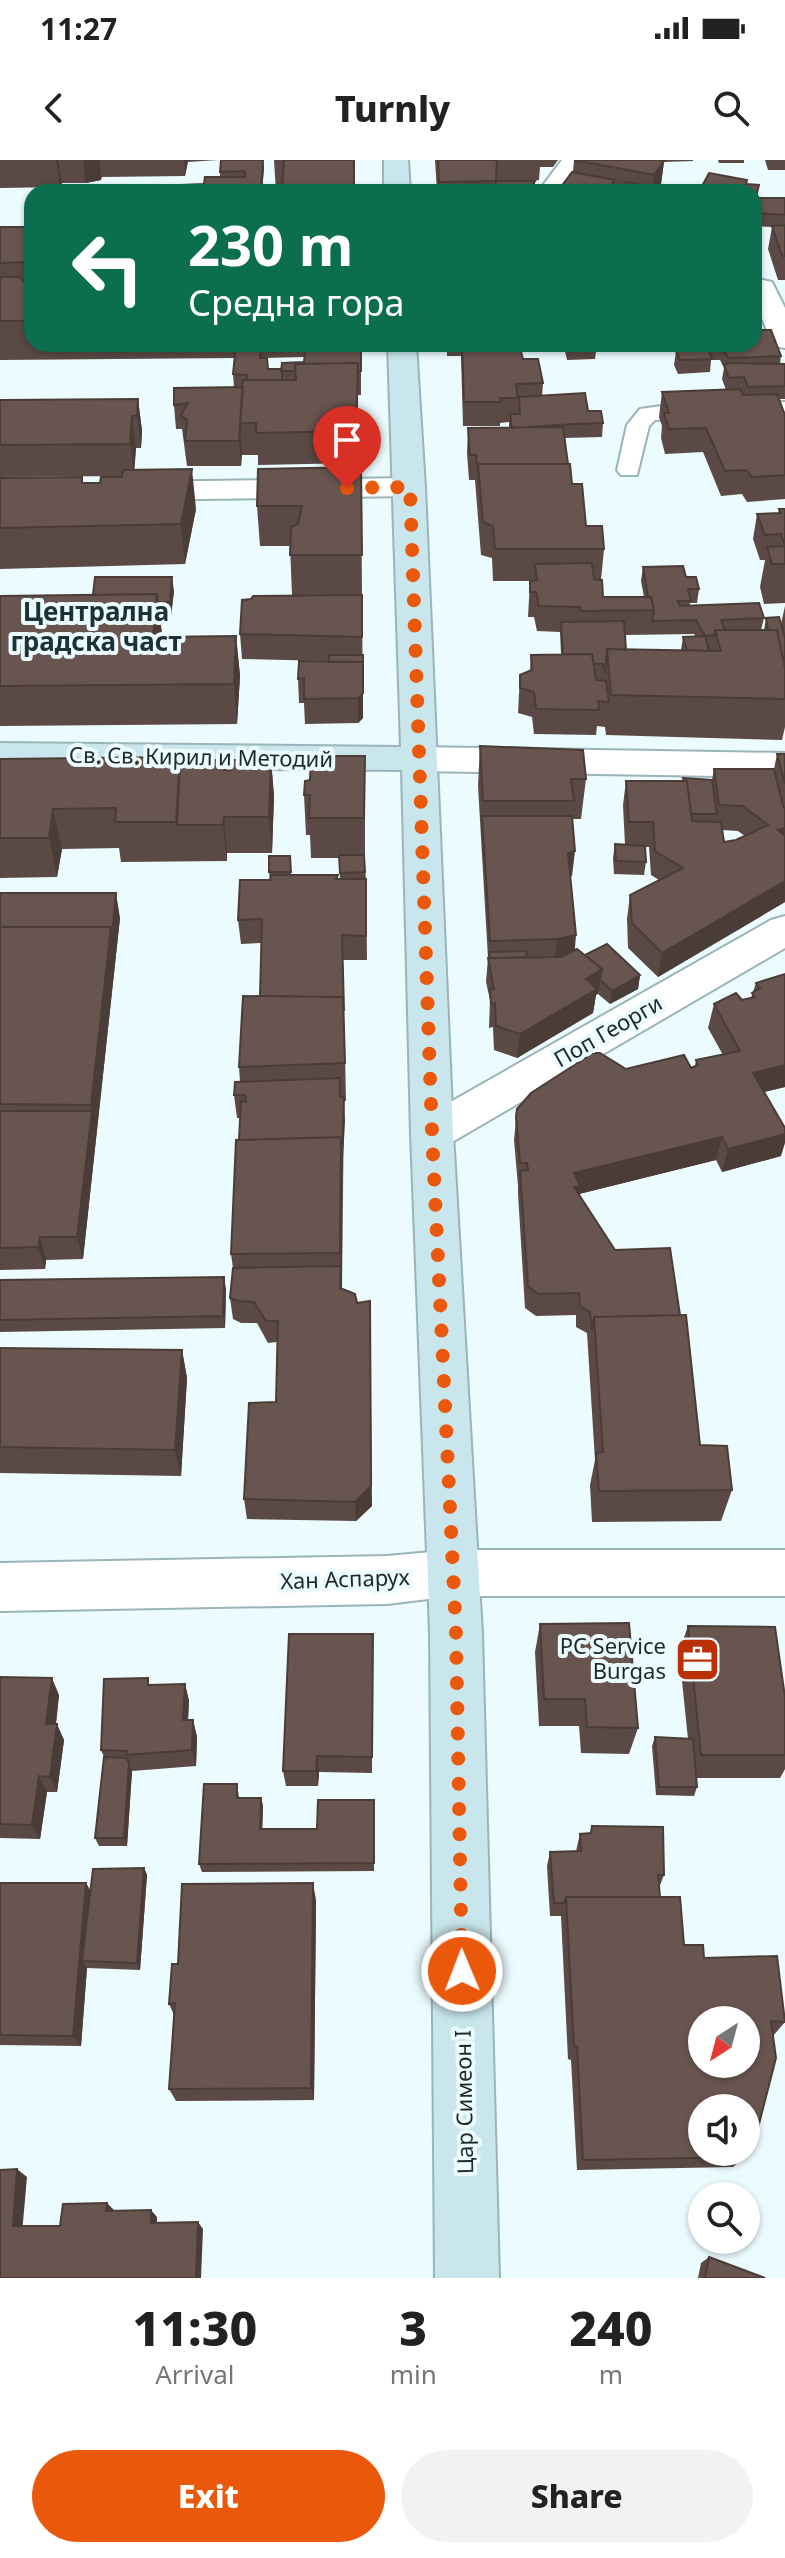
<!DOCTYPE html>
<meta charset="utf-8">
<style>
:root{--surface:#fff;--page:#f2f2f2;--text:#222;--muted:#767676;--accent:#ea580c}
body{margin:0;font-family:"Noto Sans",sans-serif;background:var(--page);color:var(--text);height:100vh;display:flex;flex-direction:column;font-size:30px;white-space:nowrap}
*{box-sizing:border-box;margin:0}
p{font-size:26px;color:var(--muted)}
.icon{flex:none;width:44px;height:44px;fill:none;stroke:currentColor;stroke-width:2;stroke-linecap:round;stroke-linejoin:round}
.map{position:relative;height:2118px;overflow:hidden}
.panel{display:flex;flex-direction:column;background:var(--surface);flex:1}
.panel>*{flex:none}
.banner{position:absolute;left:24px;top:24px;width:738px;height:168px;border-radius:24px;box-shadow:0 2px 6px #0004;background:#0b6e4f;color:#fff;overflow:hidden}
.needle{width:52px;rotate:216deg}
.fabs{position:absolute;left:688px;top:1846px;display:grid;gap:16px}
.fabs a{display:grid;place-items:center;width:72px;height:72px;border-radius:50%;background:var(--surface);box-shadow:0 2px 6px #0004;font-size:40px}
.pin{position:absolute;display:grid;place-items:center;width:68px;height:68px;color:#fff;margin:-82px -34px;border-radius:50% 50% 50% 0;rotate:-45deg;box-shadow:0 0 8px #0007}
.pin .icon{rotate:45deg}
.me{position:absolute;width:88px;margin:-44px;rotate:359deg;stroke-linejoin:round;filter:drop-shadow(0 0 6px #0008)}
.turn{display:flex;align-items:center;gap:28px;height:168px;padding:0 32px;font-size:36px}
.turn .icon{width:104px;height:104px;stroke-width:2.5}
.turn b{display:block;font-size:56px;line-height:68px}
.eta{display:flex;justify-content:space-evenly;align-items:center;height:136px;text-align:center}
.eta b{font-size:48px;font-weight:800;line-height:56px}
.action{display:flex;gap:16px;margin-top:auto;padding:16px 32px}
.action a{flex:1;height:92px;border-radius:48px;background:var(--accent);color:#fff;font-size:32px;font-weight:800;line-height:92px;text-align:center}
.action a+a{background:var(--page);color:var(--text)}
.status{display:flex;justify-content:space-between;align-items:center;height:56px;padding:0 40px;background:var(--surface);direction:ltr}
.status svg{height:22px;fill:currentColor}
header{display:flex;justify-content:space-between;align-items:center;height:104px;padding:0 32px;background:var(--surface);font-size:36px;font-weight:800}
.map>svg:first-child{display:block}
</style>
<div class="status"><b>11:27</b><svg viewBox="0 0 49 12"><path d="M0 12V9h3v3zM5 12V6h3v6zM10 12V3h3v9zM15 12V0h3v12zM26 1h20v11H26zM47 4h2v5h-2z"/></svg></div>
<header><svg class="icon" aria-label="back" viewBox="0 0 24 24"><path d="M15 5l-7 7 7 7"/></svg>Turnly<svg class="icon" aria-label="search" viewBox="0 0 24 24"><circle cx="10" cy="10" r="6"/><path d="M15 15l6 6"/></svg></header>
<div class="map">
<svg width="785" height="2118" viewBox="0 0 785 2118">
<rect width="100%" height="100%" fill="#ebfbfe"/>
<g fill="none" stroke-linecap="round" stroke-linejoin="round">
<defs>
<path id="lane" d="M785 242V256L655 260 649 266 637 315H621L617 310 627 265 640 249 683 243Z"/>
<path id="street" d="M562 0H586L564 32H538Z
M763 120 772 122 785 148V188L775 186 771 180 754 139V122Z
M410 318 421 321 425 327 421 333 410 336 133 340 122 337 118 331 122 325 133 322Z
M419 587 785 593V617L419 611 406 607 401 599 406 591Z
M785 756V788L447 985 432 990 417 985 411 973 417 961 771 760Z
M453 1390H785V1436H453L387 1444 0 1451V1403L387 1396Z"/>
<path id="secondary" d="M384 0H408L410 32H384Z
M388 184H416L425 327 453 973 482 1473 499 2118H435L430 1473 411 973 402 610 0 607V583L401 587Z"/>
</defs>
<use href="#lane" stroke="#9ab4b9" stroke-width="4"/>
<use href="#street" stroke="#9ab4b9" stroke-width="4"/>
<use href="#secondary" stroke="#9ab4b9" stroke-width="4"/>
<use href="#lane" fill="#fff" fill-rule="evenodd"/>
<use href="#street" fill="#fff" fill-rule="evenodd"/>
<use href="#secondary" fill="#c8e6eb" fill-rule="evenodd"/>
</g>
<path fill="#5a4944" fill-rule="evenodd" d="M0 0H218L188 2 185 16 102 17 101 20 86 23H62L60 27 0 28Z
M274 0H354L355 32H276Z
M435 0H558L553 7H540L539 20H535V32H437Z
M574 0H693V1L664 2 661 24 656 32H558L573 12Z
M718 0H744V3H719Z
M765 0H785V10H768Z
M264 7 262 32H182L220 17V12Z
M709 13 747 20V24L759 25 757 39 785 38V120H778L768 89 772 67 755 66 754 73V32H701V28Z
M0 67H32V184H361V235H358L356 303 258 305V295H242V293L241 306H187L182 269H176L174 245 234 227 233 214 235 198 0 200ZM305 197 304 202 282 209H268L262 198Z
M447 184H519L523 199 543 223 542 236 588 251 603 263 602 277 564 278 572 324 586 366 604 389 601 420 603 437H644L641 421 643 407 686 417 699 429 697 443H690V446L764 458 761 470H764L766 458 781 464 785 446V567L782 580 606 575 605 567 597 566 596 575 534 574 532 557 518 553 520 515 530 512 531 495 561 494 560 472 537 471 534 457H528L530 421H493L492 398 481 395 475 320H469L467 293 468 268H509V262L500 263V266H463L461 196H447ZM694 474 696 477H683L681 490H626L625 475Z
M541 184H597L595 199 567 200 565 191H542Z
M711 184H754L781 196 780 204H785V239H779L785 255V339L747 342 742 334 721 336 703 292 665 294 661 278 662 266 659 257 662 232 726 230 722 219 724 208 720 200H711L710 212 678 214 674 205 676 191 709 192Z
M138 239 142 271 141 288H136L134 309 196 349 185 404 0 409V318L82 317 83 323H100L122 317V316L0 317V240Z
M361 307 362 435H292L290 386H260L257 346Z
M779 349H785V443L764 444 760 427 765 400H760L753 379 757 354 778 353Z
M174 431 171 456H160L162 477 236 476 240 516 237 564 0 566V436L93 435Z
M362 435 363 558 358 563 305 564 304 543H299L298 519 329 501 242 499 240 474Z
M480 586 586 619 581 659H572V716H570L575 790 585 795 640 815 638 829 610 844 598 834 596 835 593 853 517 898 494 890 493 867 489 868 490 840 486 822 488 798 478 626Z
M777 594H785V742L658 817 628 788 627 759 630 735 659 720 651 715 649 687H645L646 702 644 715 614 714 613 698 615 684 625 685 623 645 626 621H683V618L712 620 714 609H774ZM722 670 738 671 745 676 736 680 724 682Z
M365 596V698H364L366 719 367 800H343L346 941H344L342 1129 372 1346 356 1361 247 1359 244 1339 276 1242 277 1182 268 1183 257 1163H241L233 1159 230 1138 233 1108 231 1094 240 958H237L234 935 240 921 239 907 260 836 261 783 241 784 238 760 270 720 269 712 290 696 291 715H338V719H340L339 698H311L310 675H306L304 635 310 620Z
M0 599 221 600 222 610H231L271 600 274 636 272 693H227V701L121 702 119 688 62 689 57 717 0 718Z
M0 733 120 758 83 1099 46 1100 45 1109 0 1110Z
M785 814V927L764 932 781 996 722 1012 716 1000 579 1034 700 1285 732 1330 721 1361 592 1362 590 1325 595 1300 587 1173 576 1167V1155L536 1156 525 1148 518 1034V1026L514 980 517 949 626 909 691 908 695 906 696 900 723 895 708 868 714 844 751 838 756 823Z
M0 1120 226 1129 225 1168 0 1172Z
M0 1188 182 1190 187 1218 181 1316 0 1313Z
M540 1464 638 1568 629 1594 581 1593 579 1566H539L535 1492Z
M688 1466 785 1537V1609L780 1618H696L697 1627 694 1636 656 1635 652 1586 655 1577 688 1579 679 1492Z
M373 1474 372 1613 319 1612 318 1626H286L283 1611Z
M0 1517 59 1535 56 1564 64 1580 57 1632H47L40 1679 0 1678Z
M185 1524 189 1541 188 1560H193L197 1577 196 1606 132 1611 127 1686H99L95 1678 104 1597 101 1590 150 1525Z
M237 1624 239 1638H261L263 1646 262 1669H317L374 1640V1711L202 1712 199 1704Z
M592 1666 664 1715 659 1728 660 1737 684 1785 785 1862 773 1876 744 1997 733 2007 577 2010 571 1900 568 1899 561 1756H550L547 1706 550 1692 576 1691 580 1674 590 1673Z
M144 1708 147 1715 140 1810 87 1808 81 1886 0 1885V1723H86L90 1730Z
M316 1740 314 1940 176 1941 169 1929 174 1855 169 1844 178 1804Z
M709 2097 765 2118H698L701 2103Z"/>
<path fill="#4a3c37" d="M56 0H58L62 23 60 27Z
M83 0H100L101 20 86 23Z
M184 0H188L185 16Z
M263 0 264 7 262 32H261Z
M664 1 661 24 656 32H652L654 15Z
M535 21V32H527Z
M358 203V235L356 303V271Z
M138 239 142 271 141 288 137 256Z
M132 256 136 288 134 316 130 284Z
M240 268 242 293 241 306 239 281Z
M192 309 196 349 185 404 181 364Z
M172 417 174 431 171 456 170 442Z
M157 434 162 474 158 517 153 477Z
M236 476 240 516 237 564 234 524Z
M363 495V558L358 563V538Z
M271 600 274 636 272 693 269 657Z
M53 649 62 689 57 717 49 678Z
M224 657 227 693V701L223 665Z
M785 668V691L778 670Z
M575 691 572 716 565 718 568 693Z
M785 721V742L658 817 662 793Z
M116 733 120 758 83 1099 77 1077 92 952 91 945 111 767Z
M576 775 574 800 554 804 557 779Z
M602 809 598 833 596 835 593 853 517 898 520 874 586 819Z
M640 815 638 829 610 844 612 831Z
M785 905V927L747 936 753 913Z
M344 938 345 962 342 1014V1128H340L341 977Z
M785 974V983L781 996 722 1012 728 989Z
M722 977 716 1000 579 1034 571 1049 574 1013Z
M40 1077 46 1100 45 1109 38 1087Z
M224 1117 226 1129 225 1168 223 1156Z
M370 1141 372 1346 356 1361 355 1342Z
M182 1190 187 1218 181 1316 175 1290Z
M52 1518 59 1535 54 1580 46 1564Z
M185 1524 189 1541 187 1577 183 1560Z
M193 1560 197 1577 196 1606 192 1590Z
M57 1564 64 1580 57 1632 50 1617Z
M317 1596 319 1612 318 1626 316 1611Z
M129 1604 132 1611 127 1686 124 1678Z
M39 1616 47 1632 40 1679 32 1665Z
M261 1638 263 1646 262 1677 260 1669Z
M144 1708 147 1715 140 1810 137 1803Z
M86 1723 93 1736 82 1801 87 1808 81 1886 73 1876Z
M313 1723 316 1740 314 1940 311 1928Z
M17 2009 27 2017 22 2073 13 2066Z
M107 2043 114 2050V2058L106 2051Z
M151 2050 157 2057V2069L151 2063Z
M198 2062 203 2069 201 2118H196Z"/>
<path fill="#69554f" stroke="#4a3c37" stroke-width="2" fill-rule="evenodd" d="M221 0H263L261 29H244V32H182V25L204 24 205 17H245V11L220 12Z
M284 0H354V32H282Z
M438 0H497L496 21 439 22Z
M574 0H659L664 1 654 15Z
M572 12 615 20 610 27 616 28 613 32 558 31Z
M709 13 747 20 746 24 759 25 756 36H754V32H728L701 28Z
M496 21H535L527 32H495Z
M626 22 646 26 643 30 623 26Z
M117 29 116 32H108L109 30Z
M754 38H785V55L756 53V63L754 62Z
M785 65V96H782L772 66Z
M0 67H32V102L0 103Z
M0 117H19L24 121 32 120V161H0Z
M754 170H771L781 196 728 198 722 186 713 187V184H754Z
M306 184H361V211H358V203L295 204V211H281L282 203 304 202Z
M462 184H519L523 199H538L543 223 516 224 518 238H500L501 242H464Z
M236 185H261L260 198H267L268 209H282V220H247V215L233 214Z
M708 189 712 199 680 200 676 191Z
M358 203 356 271 256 273V263H240L243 220H296L295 204Z
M728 203 785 204V226L748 227 744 217 729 218 724 205Z
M243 227 239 281H185L187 260 181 255 188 243 174 245V228Z
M740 229 743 235 777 234 785 255V315L752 317 746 310 725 311 706 268 669 269 664 253H669L662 232Z
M585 233 588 251H601L603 263 574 264 512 268 510 254H520L519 237Z
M138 239 137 256H132L130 284 0 285V240Z
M563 267 568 304H478V312L476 295H470L468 268Z
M478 304H570L572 324H582L586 366H602L604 389H495L493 366 483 362Z
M361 307 362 395H290L291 367 298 364 302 346H257L258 309Z
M192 309 181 364 0 368V318L82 317V323H100L101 317H122L123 310Z
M779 349H785V385L781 374 765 375 757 354 781 353Z
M785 386V404H772L767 387Z
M592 403 594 419 602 420 603 437H651L654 450 581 451 580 447 539 446 536 432H530V421L537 420 535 404Z
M683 406 686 417H696L699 429H688L691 441H678L680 446 759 443 764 458 721 460 725 470H715L714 475 705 476 696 460 652 461 654 450 651 437H648L643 407Z
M95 417H172L170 442H158L157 434 93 435Z
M157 434 153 477 236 476 234 524 0 526V436Z
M362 435V477L240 474 242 440 251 439 253 436Z
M779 457 785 478V508L777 470H768L766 458Z
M624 461 626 490 607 489 605 513 603 504H594L592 494H563L561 462Z
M715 470H777L785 508V539L611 535 607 489 721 491Z
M705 476 709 491 687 490 683 477Z
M592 494 596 520 606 521 609 542 598 541 599 550 536 549 534 532 520 528V515L532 510 531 495Z
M329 495H363V513V502H329Z
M299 501 363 502V533L358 538 304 539V518L298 519Z
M480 586 583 590 586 619H571L574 641H483Z
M777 594H785V624Z
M311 596H365L364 658H309L310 635H304L305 621 310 620Z
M180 597 176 662H115L116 648 53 649 49 678H0V599Z
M221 600 220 610H231L232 600H271L269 657H224L223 665H177L180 601Z
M714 609H774L783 646 785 648V668L778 670 785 676V721L662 793 632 763 630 735 683 708 655 691 653 662H629L626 621H687L692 661 721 662 724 682 736 680 768 665 743 646 719 645Z
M683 618 712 620 717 654H691L687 621H684Z
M482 656H572L575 691 568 693 576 775 557 779 490 781Z
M615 684 645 686 646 702 616 701Z
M339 695H364L365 712 340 713Z
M269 696H290L291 712H269Z
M271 715H338L336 719H366V776L342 775 344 851 343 837 260 836 262 759 238 760 240 720H270Z
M0 733H116L112 774 111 767H0Z
M0 767H111L91 945 0 944Z
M607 784 640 815 612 831 600 820 602 809 585 795Z
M577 789 602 809 586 819 597 829 520 874 496 866 495 843 491 844 490 829H494L488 798 561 797Z
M526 791 527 797 490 798 489 792Z
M785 814V905L753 913 785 968V974L728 989 722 977 574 1013 580 1026 574 1027 615 1090 670 1088 680 1155 594 1157 592 1170 590 1152 580 1146 579 1133 538 1134 528 1126 520 1011 528 1010 527 1003H520L516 957 517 949 531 933 593 893H600L626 909 684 895 691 908 698 905 696 900 740 891 714 844 736 833 742 840 755 837 752 833 760 828 756 823Z
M243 836 343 837 345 903 239 907Z
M340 918V936L344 938 342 991 341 977 239 980 241 941 246 942 245 935H234L235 922Z
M0 951H92L77 1077H40L38 1087 0 1088Z
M341 977 340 1093 231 1094 236 980Z
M341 1106 340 1128 355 1134 357 1143 370 1141 371 1326 355 1342 244 1339 249 1243 276 1242 278 1161H266L254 1142 238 1141 230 1138 233 1108Z
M224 1117 223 1156 0 1160V1120Z
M686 1155 700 1285 727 1286 732 1330 599 1331 596 1293 603 1292 594 1157Z
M0 1188 182 1190 175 1290 0 1287Z
M629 1463 638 1568 587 1567 585 1539H544L540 1464Z
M688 1466 775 1467 785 1537V1595H701Z
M289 1474H373L372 1597 317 1596 316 1611H283Z
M0 1517 52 1518 46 1564H57L50 1617 39 1616 32 1665 0 1664Z
M148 1518V1525L185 1524 183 1560H193L192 1590 126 1595 127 1591 101 1590 104 1519Z
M655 1577 693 1579 697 1627H659Z
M104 1597 127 1598 129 1604 124 1678H95Z
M204 1624H237V1638H261L260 1669H317L318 1640H374V1703L199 1704Z
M592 1666 663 1667 664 1715H658L660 1737H566L564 1743H554L550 1692 581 1691 580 1674 591 1673Z
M144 1708 137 1803 82 1801 93 1709Z
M0 1723H86L73 1876 0 1875Z
M313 1723 311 1928 169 1929 175 1843 169 1844 172 1804H178L182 1724Z
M566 1737H680L684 1785H703L704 1798 777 1796 785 1862 771 1861 776 1898 753 1987 744 1997 583 2000 577 1886H574ZM702 1860H746V1904H702ZM702 1948H746V1992H702Z
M17 2009 13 2066H60L63 2044 107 2043 106 2051 151 2050V2063L198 2062 196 2118H0V2010Z
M709 2097 765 2118H705Z"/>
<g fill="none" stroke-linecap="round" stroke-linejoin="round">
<path stroke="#ea580c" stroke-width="14" stroke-dasharray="0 25.2" d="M347 328 410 327 432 973 456 1473 462 1811"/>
</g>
<defs>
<symbol id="office-square" viewBox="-11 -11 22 22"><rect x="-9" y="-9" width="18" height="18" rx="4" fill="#bb3107" stroke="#ebfbfe"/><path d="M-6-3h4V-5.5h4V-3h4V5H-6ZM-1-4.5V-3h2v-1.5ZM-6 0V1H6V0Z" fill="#fff"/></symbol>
</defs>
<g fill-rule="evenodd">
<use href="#office-square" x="672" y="1474" width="51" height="51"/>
</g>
<g text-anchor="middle" stroke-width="8" stroke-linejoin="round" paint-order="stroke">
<g font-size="22" fill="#1e282a" stroke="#ebfbfe">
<text transform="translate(201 597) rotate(1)" y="8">Св. Св. Кирил и Методий</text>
<text transform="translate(608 871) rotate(-30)" y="8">Поп Георги</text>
<text transform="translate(345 1419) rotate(-2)" y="8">Хан Аспарух</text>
<text transform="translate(464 1942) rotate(-91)" y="8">Цар Симеон I</text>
</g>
<g font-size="22" fill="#1e282a" stroke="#ebfbfe" text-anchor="end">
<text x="666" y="1494">PC Service<tspan x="666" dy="25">Burgas</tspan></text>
</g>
<g font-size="26" font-weight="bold" fill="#1c3236" stroke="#ebfbfe">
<text x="96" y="461">Централна<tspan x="96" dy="30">градска част</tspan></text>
</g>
</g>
</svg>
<div class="fabs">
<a><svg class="needle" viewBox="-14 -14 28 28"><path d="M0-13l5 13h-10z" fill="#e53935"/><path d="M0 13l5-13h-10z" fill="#767676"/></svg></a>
<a><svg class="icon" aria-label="sound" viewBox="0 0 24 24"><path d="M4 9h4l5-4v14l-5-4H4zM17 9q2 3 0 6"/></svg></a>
<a><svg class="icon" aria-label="search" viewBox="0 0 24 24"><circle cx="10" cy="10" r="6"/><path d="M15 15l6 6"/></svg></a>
</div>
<div class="pin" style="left:347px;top:328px;background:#d93025"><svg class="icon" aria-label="arrive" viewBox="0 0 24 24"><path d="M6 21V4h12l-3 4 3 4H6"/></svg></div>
<svg class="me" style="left:462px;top:1811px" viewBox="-20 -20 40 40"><circle r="17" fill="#ea580c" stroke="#fff" stroke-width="3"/><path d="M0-11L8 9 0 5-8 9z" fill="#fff"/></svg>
<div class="banner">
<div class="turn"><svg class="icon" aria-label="left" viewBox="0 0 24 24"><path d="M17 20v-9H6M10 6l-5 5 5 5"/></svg><div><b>230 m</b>Средна гора</div></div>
</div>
</div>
<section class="panel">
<div class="eta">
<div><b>11:30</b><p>Arrival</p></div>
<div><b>3</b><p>min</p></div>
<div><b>240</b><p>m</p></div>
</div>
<div class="action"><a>Exit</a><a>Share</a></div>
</section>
